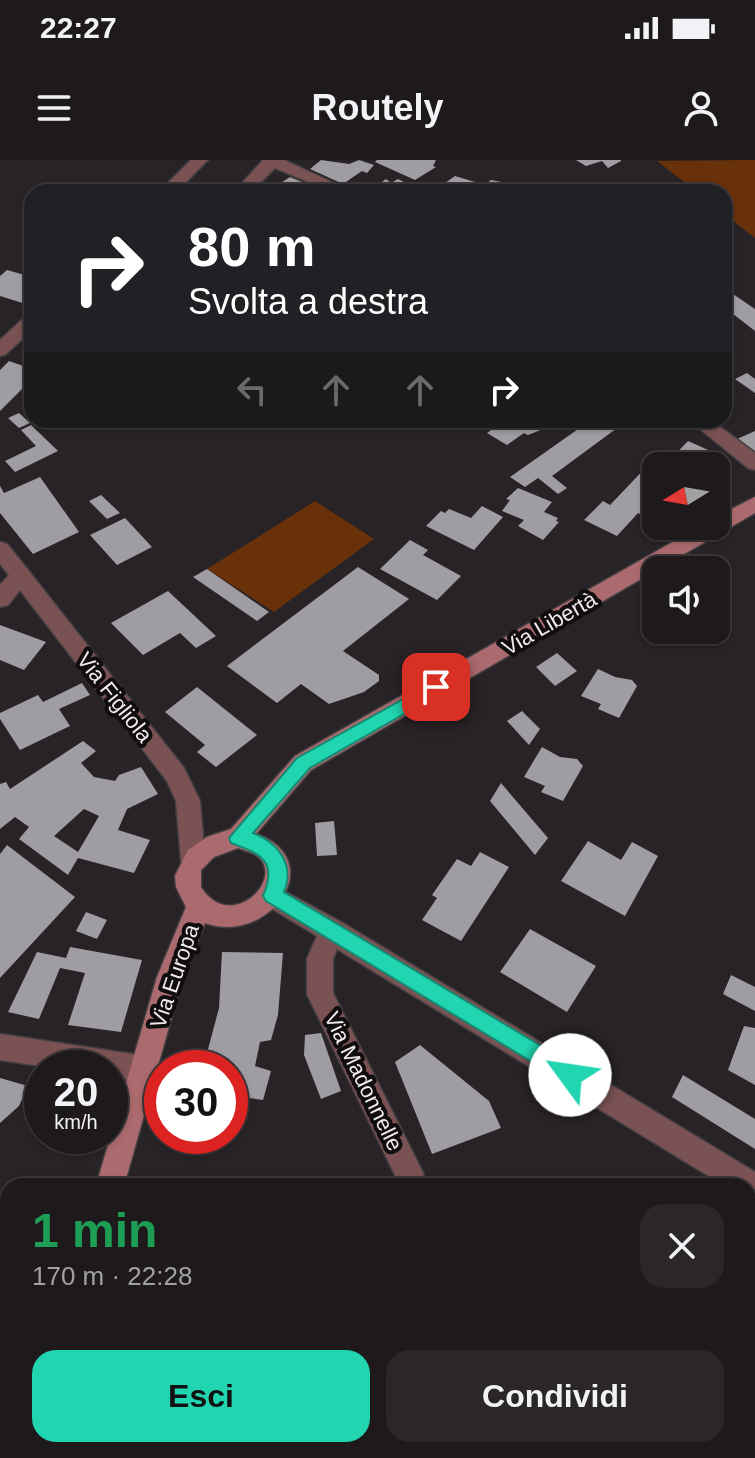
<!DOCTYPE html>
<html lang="it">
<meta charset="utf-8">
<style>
:root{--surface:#1e1a1c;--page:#2b2729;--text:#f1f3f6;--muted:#a1a1a3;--line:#3c383b;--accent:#20d5b0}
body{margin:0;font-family:Arial,sans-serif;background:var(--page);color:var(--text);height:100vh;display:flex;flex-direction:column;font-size:30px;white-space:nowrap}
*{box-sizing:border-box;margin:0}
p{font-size:26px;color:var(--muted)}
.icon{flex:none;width:44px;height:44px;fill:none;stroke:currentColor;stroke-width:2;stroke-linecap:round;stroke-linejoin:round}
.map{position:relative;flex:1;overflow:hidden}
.details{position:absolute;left:0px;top:1018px;width:756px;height:280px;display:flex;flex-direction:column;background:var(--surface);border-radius:24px 24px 0 0;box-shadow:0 2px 6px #0004,0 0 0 2px var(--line)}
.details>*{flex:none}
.guide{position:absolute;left:24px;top:24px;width:708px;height:244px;border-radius:24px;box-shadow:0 2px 6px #0004,0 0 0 2px var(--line);background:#202124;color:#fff;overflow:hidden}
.needle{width:52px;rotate:259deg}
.tools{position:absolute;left:642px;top:292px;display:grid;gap:16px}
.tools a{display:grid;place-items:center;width:88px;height:88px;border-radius:16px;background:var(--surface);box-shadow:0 2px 6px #0004,0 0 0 2px var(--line);font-size:40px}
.speed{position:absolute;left:24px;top:890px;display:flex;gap:16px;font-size:40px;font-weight:700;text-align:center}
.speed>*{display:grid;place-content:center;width:104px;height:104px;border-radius:50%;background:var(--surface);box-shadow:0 2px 6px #0004,0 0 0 2px var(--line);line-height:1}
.speed small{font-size:20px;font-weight:400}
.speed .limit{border:12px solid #d22;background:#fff;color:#111}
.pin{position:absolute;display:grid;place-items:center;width:68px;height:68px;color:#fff;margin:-34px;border-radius:16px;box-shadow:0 4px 12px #0006}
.me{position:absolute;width:88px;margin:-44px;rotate:301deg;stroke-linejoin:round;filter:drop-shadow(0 0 6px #0008)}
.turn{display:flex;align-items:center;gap:28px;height:168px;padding:0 32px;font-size:36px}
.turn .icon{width:104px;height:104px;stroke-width:2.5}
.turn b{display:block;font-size:56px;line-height:68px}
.lanes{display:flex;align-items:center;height:76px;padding:0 32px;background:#0003;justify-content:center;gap:40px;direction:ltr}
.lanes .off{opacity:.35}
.round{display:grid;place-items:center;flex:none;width:84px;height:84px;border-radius:24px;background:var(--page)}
.headline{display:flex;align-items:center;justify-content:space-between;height:136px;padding:0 32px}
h1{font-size:48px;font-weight:700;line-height:60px;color:#1e9e55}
.primary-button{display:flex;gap:16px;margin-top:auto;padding:16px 32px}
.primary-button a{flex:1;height:92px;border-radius:24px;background:var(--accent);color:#111;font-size:32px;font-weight:700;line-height:92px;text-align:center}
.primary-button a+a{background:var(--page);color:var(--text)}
.status{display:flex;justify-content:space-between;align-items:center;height:56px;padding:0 40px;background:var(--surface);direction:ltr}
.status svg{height:22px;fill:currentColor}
header{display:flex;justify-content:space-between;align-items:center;height:104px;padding:0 32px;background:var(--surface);font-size:36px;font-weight:700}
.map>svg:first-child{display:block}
</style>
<div class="status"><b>22:27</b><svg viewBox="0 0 49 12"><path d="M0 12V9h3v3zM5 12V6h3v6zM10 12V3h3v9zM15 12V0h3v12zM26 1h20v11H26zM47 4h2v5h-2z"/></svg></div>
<header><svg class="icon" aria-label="menu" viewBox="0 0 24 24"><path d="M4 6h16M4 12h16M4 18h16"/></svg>Routely<svg class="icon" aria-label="person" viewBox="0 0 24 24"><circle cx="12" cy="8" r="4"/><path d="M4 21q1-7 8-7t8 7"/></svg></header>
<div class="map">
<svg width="755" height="1298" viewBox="0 0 755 1298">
<rect width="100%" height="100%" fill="#282326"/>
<path fill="#683109" d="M755 0V78L724 54V32H697L657 1Z
M315 341 374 379 274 452 207 409Z"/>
<path fill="#9f9ca2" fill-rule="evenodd" d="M321 0 349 4 359 0 374 5 367 13 362 11 343 24 310 9Z
M377 0H436L433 6 436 7 415 20 375 2Z
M576 0H621V1L608 8 602 1 586 6Z
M455 16 485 25 491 20 507 23 494 32H455L445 23Z
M290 17 302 22 288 32H267Z
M386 19 391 23 398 19 410 25 399 32H368Z
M429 24 440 28 434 32H409L419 25Z
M7 110 32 117V123L23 131 32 134V142L29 145 0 136V116Z
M727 130 755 149V171L724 147V131Z
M9 201 32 209V219L0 251V210Z
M747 213 755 219V233L735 219Z
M19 253 30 263 19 268 8 258Z
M505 260H566L528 275 524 273 507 285 487 273Z
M591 260H628L552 316 567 328 558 334 538 318 525 327 510 317Z
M31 265 58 291 15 312 5 301 36 286 21 270Z
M755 271V294L737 279Z
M688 281 724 297 716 306H664Z
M652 301 662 306H656V349L648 358 638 353 617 376 584 360 603 341 610 345Z
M40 317 79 372 33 394 0 353V326L4 333Z
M518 328 552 342 544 352 558 358 556 361 559 362 543 380 518 366 524 360 502 351 510 340 506 339Z
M101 335 120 353 107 359 89 341Z
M482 346 503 357 474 390 426 366 441 351 445 353 449 349 471 358Z
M125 358 152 387 117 405 90 375Z
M410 380 428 390 423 395 461 416 437 440 380 409Z
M358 407 409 439 343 491 379 515V521L364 532 329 544 301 524 277 543 227 506Z
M207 409 269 452 257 461 193 417Z
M168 431 216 476 196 488 180 473 143 495 111 463Z
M0 465 46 482 24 510 0 500Z
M557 493 577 511 555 526 536 507Z
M598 509 615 517 632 520 637 526 619 558 598 549 601 544 581 536Z
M82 523 90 535 59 549 70 566 20 590 0 559V553L38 535 43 542Z
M197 527 257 575 216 607 197 592 205 585 165 552Z
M522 551 540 569 529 585 507 561Z
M83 581 96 591 81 603 94 617 115 621 119 615 141 607 158 634 127 649 118 670 150 680 134 713 78 698 68 715 19 679 29 667 15 657 0 669V624L6 622 10 629ZM84 649 99 656 78 692 54 676Z
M542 587 560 597 577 599 583 606 563 641 541 632 545 626 524 617Z
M501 623 548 678 535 695 490 641Z
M334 661 337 695 317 696 315 663Z
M588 681 621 700 632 682 658 696 625 756 561 721Z
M7 685 75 737 0 818V694Z
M480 692 509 707 461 781 422 760 437 738 432 735 457 699 471 706Z
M86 752 107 760 97 779 76 771Z
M530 769 596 806 567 852 500 812Z
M70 787 142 800 121 872 68 865 85 813 60 808 39 859 8 852 37 792 66 798Z
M222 792 283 793 278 855 271 880 260 882 255 906 271 911 263 940 230 935V908H203L219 848Z
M731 815 755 827V851L723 834Z
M744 866 755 868V925L728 910Z
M321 873 341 931 321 939 304 895 305 875Z
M420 885 489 941 501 968 432 994 395 902Z
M683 915 755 959V989L672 937Z
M0 918 28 926 19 946 0 963Z
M748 1154 755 1155V1298H714V1290H748Z"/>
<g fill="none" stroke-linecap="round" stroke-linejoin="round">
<defs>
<path id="street" d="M191 0H208L176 32H159Z
M263 0H284L353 32H332L275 8 251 32H234Z
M32 155V170L6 194 0 196V180L26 156Z
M689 260H711L755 293V310L748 308Z
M0 382 7 384 28 410 184 608 200 641 205 700 202 707 193 711 184 707 181 700 176 641 167 621 20 430 8 445 0 447V425L9 415 0 404Z
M273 725 341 762 755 1012V1042L748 1040V1026H725L337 789 333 799V833L423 1013 425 1026H397L395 1015 307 834V799L317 776 264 744 260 736 264 728Z
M0 874 145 896 155 900 159 909 155 918 145 922 110 917V908H54L0 900Z
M435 1290H467L469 1298H437Z"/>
<path id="secondary" d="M755 337V353L311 610 256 674C331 701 268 786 205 763L183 817 124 1026H96L157 817 186 747 176 727 175 716 188 690 207 677 231 669 295 596 701 366H716V357ZM238 688C243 690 252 692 256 695 288 717 231 775 201 727V710L214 697Z
M14 1290H46L44 1298H12Z"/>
</defs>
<use href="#street" stroke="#443f42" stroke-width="3"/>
<use href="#secondary" stroke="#443f42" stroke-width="3"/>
<use href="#street" fill="#7b5253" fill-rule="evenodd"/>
<use href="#secondary" fill="#ab6a6d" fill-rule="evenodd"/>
</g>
<path fill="#20d5b0" stroke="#158a72" stroke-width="2" d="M436 521 445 527 442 532 310 608 253 673C279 683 295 705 284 732L578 908 581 915 578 922 570 925 266 741 263 736C278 701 261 694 231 683L229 678 297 598Z"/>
<g text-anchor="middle" stroke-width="8" stroke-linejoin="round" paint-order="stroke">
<g font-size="22" fill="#efeaed" stroke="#100d0e">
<text transform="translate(549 463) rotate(-30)" y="8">Via Libertà</text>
<text transform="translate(115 537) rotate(52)" y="8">Via Figliola</text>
<text transform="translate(174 816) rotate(-71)" y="8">Via Europa</text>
<text transform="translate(364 921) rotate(64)" y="8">Via Madonnelle</text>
</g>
</g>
</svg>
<div class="tools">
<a><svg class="needle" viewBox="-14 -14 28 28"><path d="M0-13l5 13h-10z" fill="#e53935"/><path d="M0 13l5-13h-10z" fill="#a1a1a3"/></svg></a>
<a><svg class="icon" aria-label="sound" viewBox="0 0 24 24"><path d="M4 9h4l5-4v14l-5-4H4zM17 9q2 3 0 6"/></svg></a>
</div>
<div class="speed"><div>20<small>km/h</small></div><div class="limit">30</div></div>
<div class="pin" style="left:436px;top:527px;background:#d93025"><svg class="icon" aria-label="arrive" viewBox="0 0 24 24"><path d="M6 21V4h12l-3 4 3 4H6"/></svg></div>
<svg class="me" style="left:570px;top:915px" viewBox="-20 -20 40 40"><circle r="19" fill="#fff"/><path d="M0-13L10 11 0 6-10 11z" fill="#20d5b0"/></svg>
<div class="guide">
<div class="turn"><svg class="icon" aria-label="right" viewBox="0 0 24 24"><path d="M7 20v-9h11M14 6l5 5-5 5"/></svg><div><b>80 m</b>Svolta a destra</div></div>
<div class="lanes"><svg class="icon off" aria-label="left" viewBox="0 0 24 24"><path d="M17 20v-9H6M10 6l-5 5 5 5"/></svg><svg class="icon off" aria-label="ahead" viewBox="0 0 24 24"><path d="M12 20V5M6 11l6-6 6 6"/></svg><svg class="icon off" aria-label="ahead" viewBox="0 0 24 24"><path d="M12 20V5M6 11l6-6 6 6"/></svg><svg class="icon" aria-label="right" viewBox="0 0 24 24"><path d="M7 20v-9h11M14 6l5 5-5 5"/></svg></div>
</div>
<section class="details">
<div class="headline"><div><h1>1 min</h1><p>170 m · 22:28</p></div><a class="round"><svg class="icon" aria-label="close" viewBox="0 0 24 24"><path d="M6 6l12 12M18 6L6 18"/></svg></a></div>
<div class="primary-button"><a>Esci</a><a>Condividi</a></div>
</section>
</div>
